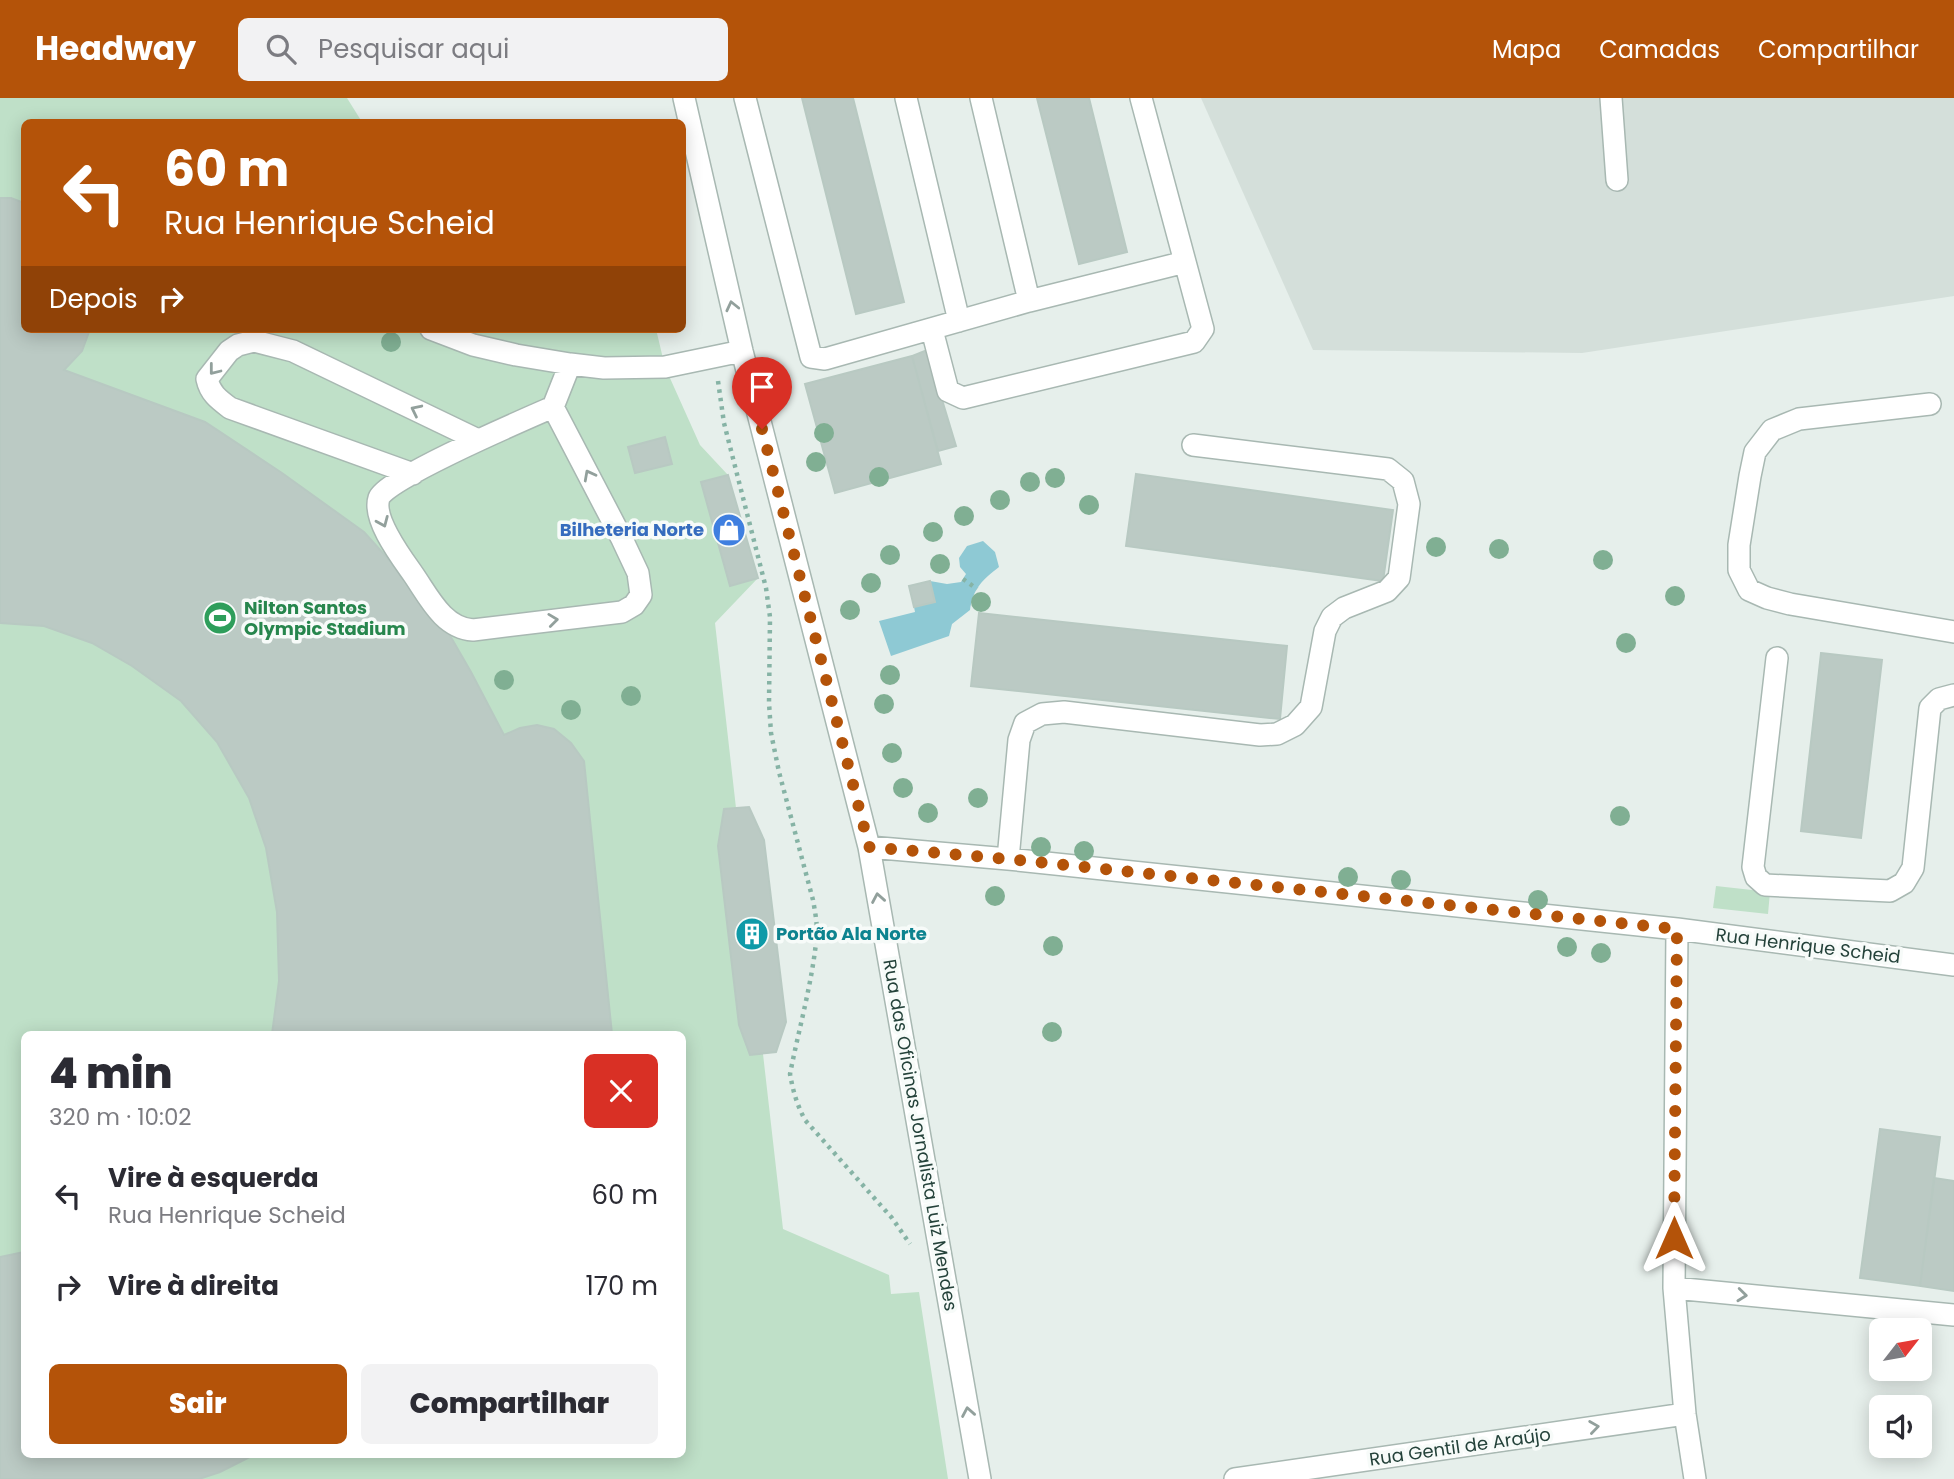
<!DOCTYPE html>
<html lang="pt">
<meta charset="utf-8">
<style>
:root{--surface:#fff;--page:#f2f2f3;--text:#2b2b33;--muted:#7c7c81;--accent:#b45309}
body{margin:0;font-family:Poppins,sans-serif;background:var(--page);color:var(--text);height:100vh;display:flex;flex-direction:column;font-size:26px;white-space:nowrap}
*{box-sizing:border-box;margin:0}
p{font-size:23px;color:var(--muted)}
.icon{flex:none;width:38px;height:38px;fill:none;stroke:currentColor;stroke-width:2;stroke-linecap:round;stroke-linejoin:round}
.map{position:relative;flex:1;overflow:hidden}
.side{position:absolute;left:21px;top:933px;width:665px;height:427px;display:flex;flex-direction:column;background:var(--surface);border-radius:10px;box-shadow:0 4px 18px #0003}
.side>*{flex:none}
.banner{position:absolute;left:21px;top:21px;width:665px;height:214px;border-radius:10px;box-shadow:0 4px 18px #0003;background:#b45309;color:#fff;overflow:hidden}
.needle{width:46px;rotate:59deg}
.tools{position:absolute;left:1869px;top:1220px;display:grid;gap:14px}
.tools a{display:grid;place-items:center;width:63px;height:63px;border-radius:10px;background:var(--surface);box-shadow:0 4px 18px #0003;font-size:35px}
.pin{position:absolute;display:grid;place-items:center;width:60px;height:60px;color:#fff;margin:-72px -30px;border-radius:50% 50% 50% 0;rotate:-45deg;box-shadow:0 0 7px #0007}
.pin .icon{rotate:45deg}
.me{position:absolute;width:77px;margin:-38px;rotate:0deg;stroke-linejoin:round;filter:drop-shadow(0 0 5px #0008)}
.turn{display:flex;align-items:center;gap:24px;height:147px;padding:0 28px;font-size:32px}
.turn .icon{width:91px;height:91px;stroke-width:2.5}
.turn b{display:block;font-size:49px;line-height:60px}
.then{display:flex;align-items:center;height:66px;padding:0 28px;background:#0003;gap:14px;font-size:26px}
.round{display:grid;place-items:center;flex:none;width:74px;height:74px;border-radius:10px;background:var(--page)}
.headline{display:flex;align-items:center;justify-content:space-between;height:119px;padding:0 28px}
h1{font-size:42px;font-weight:800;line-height:52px}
.primary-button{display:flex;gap:14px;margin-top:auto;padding:14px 28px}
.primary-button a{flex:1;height:80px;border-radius:10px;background:var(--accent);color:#fff;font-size:28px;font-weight:800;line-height:80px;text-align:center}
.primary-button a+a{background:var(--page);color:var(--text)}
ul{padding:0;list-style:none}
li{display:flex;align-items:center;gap:21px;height:91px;padding:0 28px}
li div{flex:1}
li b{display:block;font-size:26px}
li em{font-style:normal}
header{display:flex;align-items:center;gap:42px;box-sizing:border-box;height:98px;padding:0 35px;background:var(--accent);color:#fff}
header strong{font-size:33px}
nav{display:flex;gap:38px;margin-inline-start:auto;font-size:24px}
.search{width:490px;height:63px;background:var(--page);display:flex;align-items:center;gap:18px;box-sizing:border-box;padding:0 24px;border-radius:10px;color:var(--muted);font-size:26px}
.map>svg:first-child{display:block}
</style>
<header>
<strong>Headway</strong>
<div class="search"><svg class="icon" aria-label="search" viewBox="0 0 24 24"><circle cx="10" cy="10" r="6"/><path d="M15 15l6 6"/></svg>Pesquisar aqui</div>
<nav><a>Mapa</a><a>Camadas</a><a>Compartilhar</a></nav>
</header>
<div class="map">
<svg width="1954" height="1381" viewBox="0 0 1954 1381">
<rect width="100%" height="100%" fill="#e6efeb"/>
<path fill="#d4dfda" d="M1201 0H1954V198L1582 255 1313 252Z"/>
<path fill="#bfe0c8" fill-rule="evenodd" d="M0 0H347L362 24H24V231H656L665 269 700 347 728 377 758 480 715 525 736 710 749 709 764 742 786 924 776 954 763 956 783 1131 889 1177 891 1196 919 1194 948 1381H0ZM24 936H682V1356H24Z
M1716 788 1770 794 1768 816 1713 810Z"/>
<path fill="#8ec9d4" d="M983 443 995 454 999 469C982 482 973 491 970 512L952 526 949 538 891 558 879 523 915 514 914 509 935 504 930 483 947 486 961 484 966 476 960 469 959 460 967 448Z"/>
<path fill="#bbcac4" stroke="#b8c9c2" stroke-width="2" d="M802 0H853L904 204 856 216Z
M1037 0H1089L1127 154 1079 166Z
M0 100H11L24 105V231H90L82 253 64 272 205 324 282 375 364 434 437 515 471 574 504 637 520 630 537 627 554 631 571 645 584 663 612 936H272L279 883 277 814 266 750 249 700 217 644 181 603 132 568 92 545 44 528 0 525Z
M927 252 956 348 938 353 912 258Z
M912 258 941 366 835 395 805 286Z
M665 339 672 366 635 375 628 349Z
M1136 376 1393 412 1383 483 1126 448Z
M728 377 758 480 730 488 701 384Z
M930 483 935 504 914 509 909 488Z
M979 515 1287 548 1280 621 971 588Z
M1821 555 1882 562 1861 740 1801 733Z
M749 709 764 742 786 924 776 954 750 957 739 927 718 748 724 711Z
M1880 1031 1940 1039 1920 1188 1860 1180Z
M1934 1080 1954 1083V1193L1920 1188Z
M24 1154V1356H256L220 1374 199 1381H0V1159Z"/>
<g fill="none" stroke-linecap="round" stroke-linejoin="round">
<defs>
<path id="minor" d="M684 0 742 253 869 749 980 1381
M745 0 811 259 825 261 1029 203 1185 164
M906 0 959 223
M981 0 1029 203
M1611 0 1617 82
M431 231 473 247 516 257 570 266 604 270 665 269 742 253
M932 232 948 293 963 300 1194 244 1203 231 1141 0
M1930 306 1799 321 1772 332 1755 354 1750 378 1739 447V472L1749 492 1767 500 1790 506 1954 534
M553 309 622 441 638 475 641 497 634 507 622 514 473 532C443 530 429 499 413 476 401 459 372 421 379 400 385 381 528 320 553 309L570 266
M413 376 230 310C218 301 210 295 207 281L229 253 238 247 254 243 293 253 478 342
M1777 560 1753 769 1756 779 1765 787 1890 793 1904 785 1913 770 1930 610 1939 601 1954 597
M869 749 1008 761 1677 831 1954 867
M1008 761 1019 642 1025 625 1042 616 1064 614 1260 637 1277 636 1295 627 1311 609 1325 533 1332 519 1344 510 1387 493 1399 480 1409 406 1403 383 1388 371 1193 347
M1677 831 1674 1190 1685 1316 1695 1381
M1674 1190 1954 1217
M1235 1381 1685 1316"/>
</defs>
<use href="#minor" stroke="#a8b8b2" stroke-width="24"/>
<path stroke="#86b3a5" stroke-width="4.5" stroke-dasharray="3.5 5" stroke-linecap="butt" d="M718 283 724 325 766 490 770 519 769 605 771 635 779 674 813 802C815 813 817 824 817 835 813 882 799 930 790 976 793 993 797 1007 805 1022L892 1120 910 1146
M963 481 977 491"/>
<use href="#minor" stroke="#fff" stroke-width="21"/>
</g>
<g fill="#80af93">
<circle cx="391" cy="244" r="10"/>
<circle cx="824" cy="335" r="10"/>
<circle cx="816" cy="364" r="10"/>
<circle cx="879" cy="379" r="10"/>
<circle cx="1055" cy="380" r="10"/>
<circle cx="1030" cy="384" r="10"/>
<circle cx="1000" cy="402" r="10"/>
<circle cx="1089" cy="407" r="10"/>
<circle cx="964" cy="418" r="10"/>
<circle cx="933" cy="434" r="10"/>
<circle cx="1436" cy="449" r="10"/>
<circle cx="1499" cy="451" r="10"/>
<circle cx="890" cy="457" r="10"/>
<circle cx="1603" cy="462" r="10"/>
<circle cx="940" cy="466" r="10"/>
<circle cx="871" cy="485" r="10"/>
<circle cx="1675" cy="498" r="10"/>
<circle cx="981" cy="504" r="10"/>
<circle cx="850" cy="512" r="10"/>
<circle cx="1626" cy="545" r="10"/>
<circle cx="890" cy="577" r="10"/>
<circle cx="504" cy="582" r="10"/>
<circle cx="631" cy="598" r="10"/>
<circle cx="884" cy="606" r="10"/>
<circle cx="571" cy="612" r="10"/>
<circle cx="892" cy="655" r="10"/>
<circle cx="903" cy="690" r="10"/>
<circle cx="978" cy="700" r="10"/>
<circle cx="928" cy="715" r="10"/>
<circle cx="1620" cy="718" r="10"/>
<circle cx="1041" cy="749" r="10"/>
<circle cx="1084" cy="753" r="10"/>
<circle cx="1348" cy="779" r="10"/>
<circle cx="1401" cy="782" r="10"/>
<circle cx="995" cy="798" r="10"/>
<circle cx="1538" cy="802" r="10"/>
<circle cx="1053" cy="848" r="10"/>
<circle cx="1567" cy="849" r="10"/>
<circle cx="1601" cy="855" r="10"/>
<circle cx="1052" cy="934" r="10"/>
</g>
<defs><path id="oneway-chevron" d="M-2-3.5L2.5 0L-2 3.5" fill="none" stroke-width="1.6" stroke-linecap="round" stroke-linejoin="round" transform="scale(1.75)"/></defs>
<g stroke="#92a09c">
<use href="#oneway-chevron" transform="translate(732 208) rotate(-103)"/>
<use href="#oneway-chevron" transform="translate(214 272) rotate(128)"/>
<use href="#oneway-chevron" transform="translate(416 312) rotate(-154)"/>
<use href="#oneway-chevron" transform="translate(589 377) rotate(-118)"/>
<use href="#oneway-chevron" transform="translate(383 424) rotate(67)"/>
<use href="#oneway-chevron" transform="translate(553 522) rotate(-7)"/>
<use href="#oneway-chevron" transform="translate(878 800) rotate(-100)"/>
<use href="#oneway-chevron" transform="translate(1742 1197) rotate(6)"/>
<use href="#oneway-chevron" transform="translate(968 1314) rotate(-100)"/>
<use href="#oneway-chevron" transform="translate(1594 1329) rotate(-8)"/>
</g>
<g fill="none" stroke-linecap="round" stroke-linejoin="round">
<path stroke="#b45309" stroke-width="12" stroke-dasharray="0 21.6" d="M762 331 869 749 1008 761 1677 831 1674 1140"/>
</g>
<defs>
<symbol id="shop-disc" viewBox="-11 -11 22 22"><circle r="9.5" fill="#3f7fe0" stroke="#f7fbf9"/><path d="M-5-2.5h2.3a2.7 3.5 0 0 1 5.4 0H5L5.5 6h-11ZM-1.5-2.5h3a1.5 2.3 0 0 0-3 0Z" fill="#fff"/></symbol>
<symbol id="stadium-disc" viewBox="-11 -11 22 22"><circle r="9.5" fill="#2e9e5b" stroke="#f7fbf9"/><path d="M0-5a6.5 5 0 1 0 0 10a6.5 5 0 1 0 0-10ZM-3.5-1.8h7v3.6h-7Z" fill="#fff"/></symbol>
<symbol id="building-disc" viewBox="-11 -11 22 22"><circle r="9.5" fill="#0f9aa8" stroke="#f7fbf9"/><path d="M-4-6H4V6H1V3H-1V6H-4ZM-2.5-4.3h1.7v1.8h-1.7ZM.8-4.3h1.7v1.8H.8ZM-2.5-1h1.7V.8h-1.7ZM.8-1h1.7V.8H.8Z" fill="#fff"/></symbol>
</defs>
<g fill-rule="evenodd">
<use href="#shop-disc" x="710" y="413" width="38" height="38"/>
<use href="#stadium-disc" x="201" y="501" width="38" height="38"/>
<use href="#building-disc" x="733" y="817" width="38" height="38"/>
</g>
<g text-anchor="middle" stroke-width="7" stroke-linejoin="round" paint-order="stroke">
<g font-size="18" font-weight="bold" fill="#366cbe" stroke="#f7fbf9" text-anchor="end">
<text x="704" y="438">Bilheteria Norte</text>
</g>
<g font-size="18" font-weight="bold" fill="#27864d" stroke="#f7fbf9" text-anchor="start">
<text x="244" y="516">Nilton Santos<tspan x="244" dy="21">Olympic Stadium</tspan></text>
</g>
<g font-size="18" font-weight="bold" fill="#0d838f" stroke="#f7fbf9" text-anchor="start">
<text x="776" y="842">Portão Ala Norte</text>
</g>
<g font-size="18" fill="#24423a" stroke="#f7fbf9">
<text transform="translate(1808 848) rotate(7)" y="6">Rua Henrique Scheid</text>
<text transform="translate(920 1037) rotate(80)" y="6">Rua das Oficinas Jornalista Luiz Mendes</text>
<text transform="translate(1460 1349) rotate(-8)" y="6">Rua Gentil de Araújo</text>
</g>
</g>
</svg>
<div class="tools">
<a><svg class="needle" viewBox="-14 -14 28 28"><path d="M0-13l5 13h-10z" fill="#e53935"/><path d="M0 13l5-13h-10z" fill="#7c7c81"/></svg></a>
<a><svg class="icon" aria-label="sound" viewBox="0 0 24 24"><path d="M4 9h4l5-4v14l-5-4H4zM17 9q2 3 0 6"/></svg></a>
</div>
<div class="pin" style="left:762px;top:331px;background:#d93025"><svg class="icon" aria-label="arrive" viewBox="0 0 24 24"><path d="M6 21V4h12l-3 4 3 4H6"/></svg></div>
<svg class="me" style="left:1674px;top:1140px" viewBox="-20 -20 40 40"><path d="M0-17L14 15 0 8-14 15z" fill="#b45309" stroke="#fff" stroke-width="4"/></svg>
<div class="banner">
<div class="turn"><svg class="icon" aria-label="left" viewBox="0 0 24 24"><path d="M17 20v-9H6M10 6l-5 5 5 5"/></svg><div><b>60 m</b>Rua Henrique Scheid</div></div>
<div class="then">Depois<svg class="icon" aria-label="right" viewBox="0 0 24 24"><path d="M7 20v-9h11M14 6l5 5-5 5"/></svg></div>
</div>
<section class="side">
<div class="headline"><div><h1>4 min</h1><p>320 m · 10:02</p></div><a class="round" style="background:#d93025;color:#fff"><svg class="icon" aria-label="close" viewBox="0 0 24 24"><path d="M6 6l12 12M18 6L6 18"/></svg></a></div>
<ul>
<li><svg class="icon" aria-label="left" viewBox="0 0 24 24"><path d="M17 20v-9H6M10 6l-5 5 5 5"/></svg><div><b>Vire à esquerda</b><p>Rua Henrique Scheid</p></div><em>60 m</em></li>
<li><svg class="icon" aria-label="right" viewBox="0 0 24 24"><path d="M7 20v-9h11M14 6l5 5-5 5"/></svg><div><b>Vire à direita</b></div><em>170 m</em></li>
</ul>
<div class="primary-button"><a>Sair</a><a>Compartilhar</a></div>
</section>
</div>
